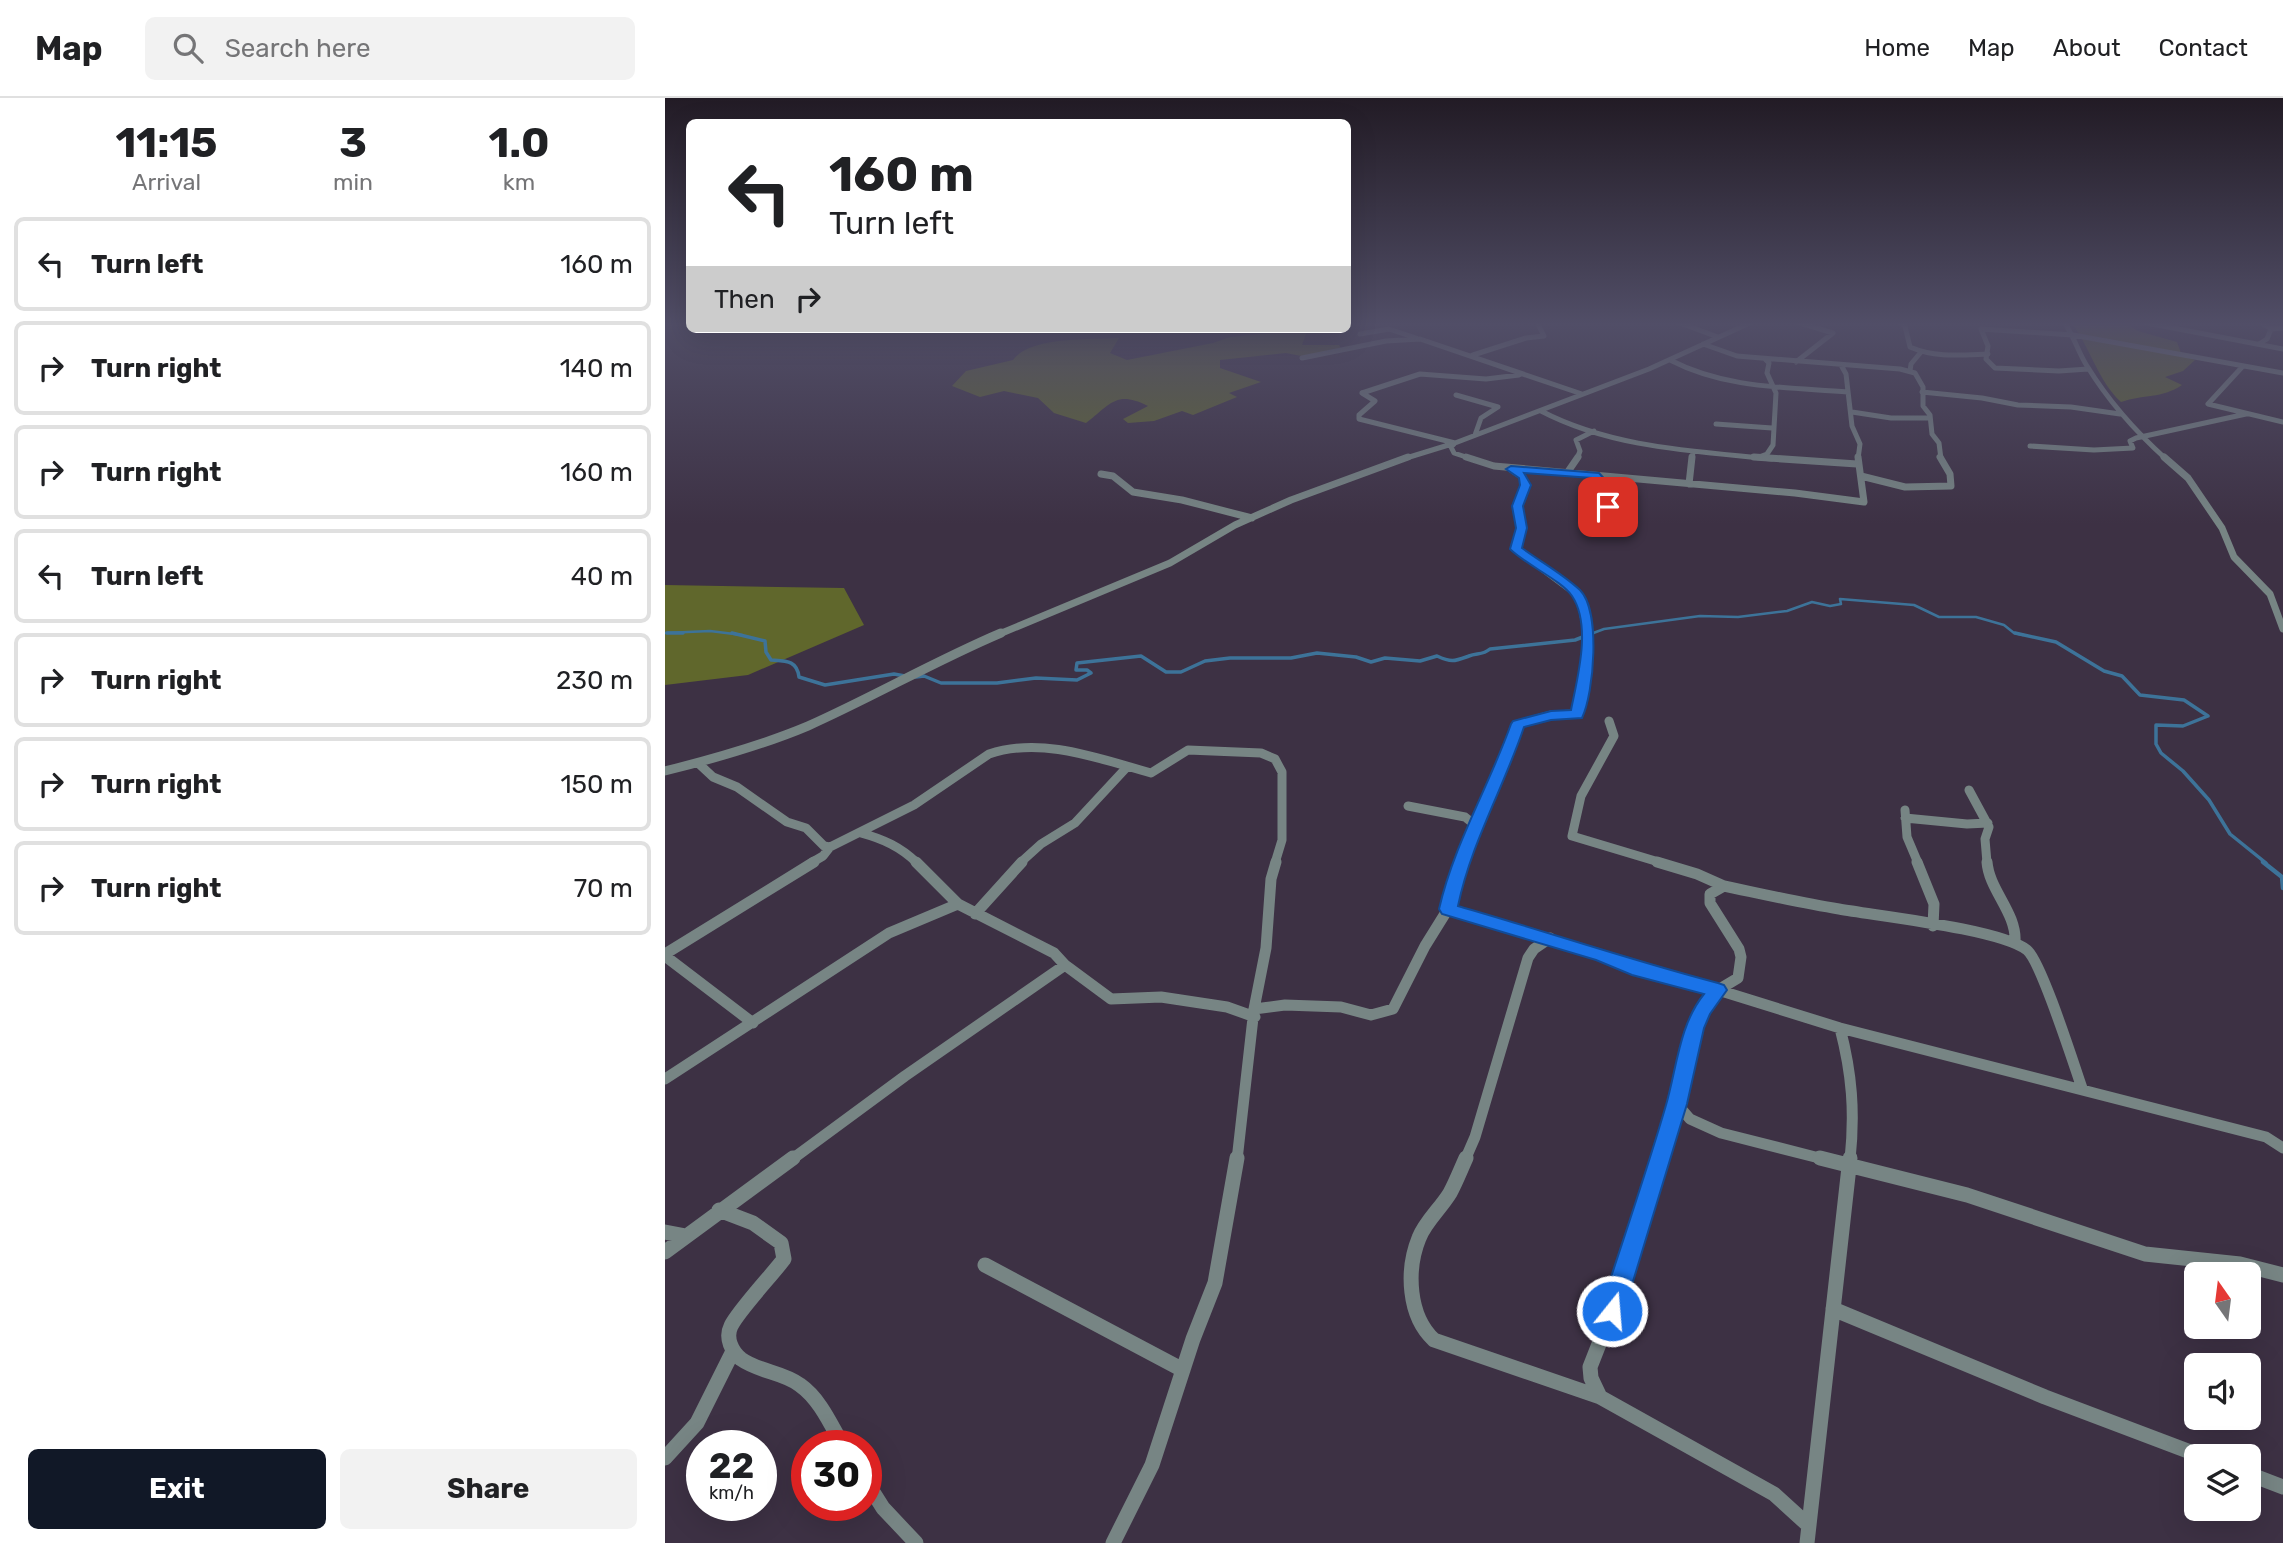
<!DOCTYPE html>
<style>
:root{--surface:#fff;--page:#f2f2f2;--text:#202124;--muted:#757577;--line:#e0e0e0;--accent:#111827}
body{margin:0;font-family:Rubik,sans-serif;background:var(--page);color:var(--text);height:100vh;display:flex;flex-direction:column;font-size:26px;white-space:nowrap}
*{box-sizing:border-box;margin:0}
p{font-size:23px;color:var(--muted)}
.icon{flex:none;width:38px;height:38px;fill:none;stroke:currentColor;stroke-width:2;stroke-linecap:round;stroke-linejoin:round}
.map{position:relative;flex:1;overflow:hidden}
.sheet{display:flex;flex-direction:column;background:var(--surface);width:665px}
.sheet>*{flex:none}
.top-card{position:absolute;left:21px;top:21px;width:665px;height:214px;border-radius:10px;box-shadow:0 7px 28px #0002;background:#fff;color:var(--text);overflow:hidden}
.needle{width:46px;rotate:346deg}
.buttons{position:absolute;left:1519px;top:1164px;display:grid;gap:14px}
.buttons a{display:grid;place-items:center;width:77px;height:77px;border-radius:10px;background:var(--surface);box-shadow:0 7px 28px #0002;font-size:35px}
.speed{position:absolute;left:21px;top:1332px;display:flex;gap:14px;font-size:35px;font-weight:700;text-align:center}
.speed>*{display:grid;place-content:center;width:91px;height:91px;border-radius:50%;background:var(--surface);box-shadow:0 7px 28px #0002;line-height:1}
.speed small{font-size:18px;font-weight:400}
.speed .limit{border:10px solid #d22;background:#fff;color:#111}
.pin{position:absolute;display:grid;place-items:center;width:60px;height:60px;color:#fff;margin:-30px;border-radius:14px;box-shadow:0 4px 10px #0006}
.me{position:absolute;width:77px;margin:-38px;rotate:17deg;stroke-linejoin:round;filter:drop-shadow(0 0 5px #0008)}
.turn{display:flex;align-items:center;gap:24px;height:147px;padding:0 28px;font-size:32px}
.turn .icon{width:91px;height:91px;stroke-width:2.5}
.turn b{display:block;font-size:49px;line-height:60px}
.then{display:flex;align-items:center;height:66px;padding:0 28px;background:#0003;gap:14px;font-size:26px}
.eta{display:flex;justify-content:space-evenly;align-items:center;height:119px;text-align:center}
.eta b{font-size:42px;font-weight:700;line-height:49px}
.cta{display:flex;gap:14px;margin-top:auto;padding:14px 28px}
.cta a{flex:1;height:80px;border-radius:10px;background:var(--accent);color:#fff;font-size:28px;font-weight:700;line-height:80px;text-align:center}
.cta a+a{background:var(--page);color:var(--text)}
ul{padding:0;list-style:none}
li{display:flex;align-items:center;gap:21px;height:94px;margin:0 14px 10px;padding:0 14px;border:4px solid var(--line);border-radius:10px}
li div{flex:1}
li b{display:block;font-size:26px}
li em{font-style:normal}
header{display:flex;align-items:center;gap:42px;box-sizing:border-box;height:98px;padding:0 35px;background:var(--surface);border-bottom:2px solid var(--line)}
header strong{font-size:33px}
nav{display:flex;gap:38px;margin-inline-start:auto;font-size:24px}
.search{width:490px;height:63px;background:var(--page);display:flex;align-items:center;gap:18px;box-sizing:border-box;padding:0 24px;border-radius:10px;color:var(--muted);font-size:26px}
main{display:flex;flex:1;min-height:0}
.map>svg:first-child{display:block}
</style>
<header>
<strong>Map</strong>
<div class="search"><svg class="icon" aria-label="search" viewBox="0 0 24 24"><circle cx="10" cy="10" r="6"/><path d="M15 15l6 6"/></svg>Search here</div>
<nav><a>Home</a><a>Map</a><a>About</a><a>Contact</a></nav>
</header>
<main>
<section class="sheet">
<div class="eta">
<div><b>11:15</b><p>Arrival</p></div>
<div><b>3</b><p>min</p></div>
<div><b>1.0</b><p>km</p></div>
</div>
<ul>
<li><svg class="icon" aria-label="left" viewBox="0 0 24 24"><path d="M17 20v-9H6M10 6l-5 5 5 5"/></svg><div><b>Turn left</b></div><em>160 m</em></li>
<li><svg class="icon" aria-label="right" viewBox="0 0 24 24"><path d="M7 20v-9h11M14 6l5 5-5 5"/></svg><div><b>Turn right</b></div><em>140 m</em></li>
<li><svg class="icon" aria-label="right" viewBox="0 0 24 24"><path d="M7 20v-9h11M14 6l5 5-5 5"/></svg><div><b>Turn right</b></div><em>160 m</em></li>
<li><svg class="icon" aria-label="left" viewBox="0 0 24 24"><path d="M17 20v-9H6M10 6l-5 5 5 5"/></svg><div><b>Turn left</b></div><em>40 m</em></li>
<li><svg class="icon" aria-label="right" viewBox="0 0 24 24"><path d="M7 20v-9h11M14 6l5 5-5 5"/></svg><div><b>Turn right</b></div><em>230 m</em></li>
<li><svg class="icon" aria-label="right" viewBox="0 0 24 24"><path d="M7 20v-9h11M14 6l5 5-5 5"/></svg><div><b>Turn right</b></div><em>150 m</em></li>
<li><svg class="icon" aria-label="right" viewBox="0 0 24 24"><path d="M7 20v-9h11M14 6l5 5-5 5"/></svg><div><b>Turn right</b></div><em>70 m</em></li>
</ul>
<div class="cta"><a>Exit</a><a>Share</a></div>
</section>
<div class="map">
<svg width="1618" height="1445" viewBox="0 0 1618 1445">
<rect width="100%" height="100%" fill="#3d3144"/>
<path fill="#60672c" d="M1406 224H1460L1473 233 1512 244 1517 258 1530 262 1518 273 1500 279 1517 287C1496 301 1479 296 1456 304 1433 283 1425 249 1406 224Z
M614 231 642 233 637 247H674L676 251 636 258 621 255 555 262V270L596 284 564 295 572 299 528 317 517 313 489 323 463 325 458 321 483 308C451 292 446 306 421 325L389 315 373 300 339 293 315 299 287 288 301 273 348 262C365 238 425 242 454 240L445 255 462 262 548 245 565 239 607 235Z
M0 487 179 490 199 527 83 577 0 587Z"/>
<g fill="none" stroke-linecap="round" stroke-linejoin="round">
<path stroke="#3d7399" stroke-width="2.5" d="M0 535 45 533 77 537
M923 537 939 531 1035 518 1073 519 1122 513 1147 504 1165 508 1176 506 1175 501 1249 507 1274 519H1311L1339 527 1349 535 1358 537"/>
<path stroke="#3d7399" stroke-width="3.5" d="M2 535H18
M67 535 100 543 101 554 106 562C121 563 132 562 134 579L160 587 229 576 240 578
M1350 535 1391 544 1439 573 1457 578 1475 597 1519 602 1543 618 1518 628 1491 627V646L1496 655 1518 673 1544 702 1565 736 1601 765
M251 579 259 578 276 585H332L371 580 412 582 426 575 422 572H411L412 565 476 558 501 574H516L540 563 565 560H626L652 555 691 559 706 564 720 560 755 563 772 558C787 565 790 563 804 558 812 555 818 557 825 551L910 542 928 535"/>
<path stroke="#3d7399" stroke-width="4.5" d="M1598 764 1617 779 1618 790"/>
<path stroke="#778584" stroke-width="5" d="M1012 224 1053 239
M1235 224 1240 228 1245 249C1270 260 1296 257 1323 256
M1399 224C1409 238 1413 254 1422 268 1444 304 1470 333 1501 361
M1477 224 1618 251
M1595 224 1606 231
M695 236 724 231 751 240
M1038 246 1072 258 1235 271 1250 275 1258 289V308L1265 317 1267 336 1274 345 1276 361
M1594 246 1602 241 1606 231 1618 230
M808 257 861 240 879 238 872 224
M637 260 721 243 755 241 917 296
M1005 262C1061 291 1121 289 1183 294
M1131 264 1168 235 1132 224
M1176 267 1181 276 1187 328 1195 346 1193 361
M1578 268 1543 306 1618 324
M1423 271 1394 273 1330 270 1321 261 1323 248 1316 231 1408 237 1618 275
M1245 273 1246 266 1256 254
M1257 294 1317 300 1353 307 1406 309 1455 316
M697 295 710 303 694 317V321L790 345 786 349 789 355 807 361
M697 295 755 276 821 281 854 277
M791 297 833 309 816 320 810 337
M876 313C947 350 1029 353 1107 361
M1187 314 1226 320H1265
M1051 326 1107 330
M1365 348 1429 352 1468 350 1465 343 1471 340 1581 316
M1094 359 1102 356 1108 347 1111 295 1102 275 1104 265 1100 261
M738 361 790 345 984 271 1087 224
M912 361 915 353 911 342 929 333
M1027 361 1028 354"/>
<path stroke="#778584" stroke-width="7" d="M801 359 829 368 1130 395 1199 404 1193 359
M1089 359 1192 366
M1499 359 1523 380 1557 430 1569 459 1605 496 1618 531
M846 371 858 379 861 387 853 408 856 430 851 451 914 498 922 537
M902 375 913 359
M436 376 448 378 468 394 517 402 587 420
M1196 378 1240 389 1286 388 1285 376 1275 359
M932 379 943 394 945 425
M1024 386 1027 359
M332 537 505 465 570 427 626 402 743 359"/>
<path stroke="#778584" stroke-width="9" d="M944 623 949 638 916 698 907 738 997 765
M33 665 48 679 72 689 122 724 141 730 159 748 165 749 249 707 324 656C377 638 435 661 486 675L523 652 596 655 610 661 617 674V742L610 765
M0 673C48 661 98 647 143 628 208 599 270 563 336 535
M1304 692 1324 729 1320 741 1322 765
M743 708 800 719 810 727
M1240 712 1242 739 1253 765
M1240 720 1302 726 1323 725
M196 735C218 741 236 749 252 765
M146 765 158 758 165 749
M355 765 376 746 410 725 462 669
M794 765 853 626 886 617 912 616 924 550 922 535"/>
<path stroke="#778584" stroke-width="11" d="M251 764 293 806 389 855 400 867 446 901 496 899 562 909 590 919
M795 764 783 811 937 857 967 870 1053 892 1175 930 1601 1039 1618 1050
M992 764 1032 776 1059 788
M1252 764 1269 806 1268 828
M1322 764C1324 792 1352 815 1350 844
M310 816 357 764
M0 856 149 764
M0 858 88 925
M589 911 620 907 676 909 706 917 728 911 760 848 783 811
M1175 930C1187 976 1190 1014 1185 1062
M0 981 224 835 293 806
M1012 1006 1025 1021 1056 1035 1162 1062
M126 1062 240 978 400 867
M572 1062 589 911 601 850 606 781 611 764
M800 1062 810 1039 863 860 869 851 885 840
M995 1062 1012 1006 1029 930 1037 912 1053 892 1073 880 1076 859 1074 851 1045 805V796L1059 788C1097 796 1136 805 1174 811 1213 818 1335 831 1362 852 1376 863 1409 967 1417 990"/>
<path stroke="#778584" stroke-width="15" d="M801 1060C796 1071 791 1084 785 1095 776 1110 760 1124 754 1140 741 1172 743 1218 769 1242L935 1299 1109 1396 1142 1426
M1155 1060 1302 1097 1480 1156 1575 1166 1618 1177
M54 1112 88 1125 116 1145 119 1161C107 1177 73 1213 66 1228 60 1240 67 1254 76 1261 94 1274 118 1274 135 1287 155 1301 166 1327 178 1348
M0 1134 21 1138
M0 1154 128 1060
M320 1167 518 1272
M1168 1211 1380 1299 1536 1358
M935 1299 926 1280 925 1269 947 1213 995 1060
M0 1360 32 1325 67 1255
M1584 1376 1618 1389
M201 1383 218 1410 251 1445
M448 1445 487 1367 528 1241 550 1185 572 1060
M1142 1445 1185 1060"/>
</g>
<linearGradient id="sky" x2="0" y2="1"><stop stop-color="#221b25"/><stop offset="0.53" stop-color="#514e67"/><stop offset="1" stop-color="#514e67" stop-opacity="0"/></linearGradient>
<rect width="1618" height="426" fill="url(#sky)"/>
<path fill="#1a73e8" stroke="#114b97" stroke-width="2" d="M846 368 934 375C945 387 951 392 949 409L939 411 938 391 927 380 859 375 866 387 858 408 862 430 857 450C876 464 898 476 915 492 936 513 929 595 917 620L886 622 859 629C839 689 806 745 793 808 880 833 965 862 1053 885L1059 887 1062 892 1045 916 1039 930 1022 1006 959 1213 956 1221 947 1225 939 1221 935 1213C957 1144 981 1076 1001 1007 1012 969 1014 927 1039 896L967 877 931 862 777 816 774 811C789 746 824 688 846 626L848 623 886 613 906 612C912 581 927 528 907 498 896 482 861 467 845 451L851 430 847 408 855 387 854 380 841 371Z"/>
</svg>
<div class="buttons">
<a><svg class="needle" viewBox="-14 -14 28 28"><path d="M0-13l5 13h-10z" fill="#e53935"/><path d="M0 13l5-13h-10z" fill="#757577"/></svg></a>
<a><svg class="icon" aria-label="sound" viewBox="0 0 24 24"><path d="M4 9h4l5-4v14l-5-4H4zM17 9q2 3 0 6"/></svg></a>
<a><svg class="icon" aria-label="layers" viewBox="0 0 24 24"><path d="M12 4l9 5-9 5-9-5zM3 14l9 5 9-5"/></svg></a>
</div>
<div class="speed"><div>22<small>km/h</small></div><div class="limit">30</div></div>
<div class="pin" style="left:943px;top:409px;background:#d93025"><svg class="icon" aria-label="arrive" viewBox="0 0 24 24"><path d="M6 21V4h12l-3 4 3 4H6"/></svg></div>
<svg class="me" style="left:947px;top:1213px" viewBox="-20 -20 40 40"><circle r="17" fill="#1a73e8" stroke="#fff" stroke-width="3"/><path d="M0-11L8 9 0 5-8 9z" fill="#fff"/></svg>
<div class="top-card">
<div class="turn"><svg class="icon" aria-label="left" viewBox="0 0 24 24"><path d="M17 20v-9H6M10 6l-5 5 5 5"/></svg><div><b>160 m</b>Turn left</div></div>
<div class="then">Then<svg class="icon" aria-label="right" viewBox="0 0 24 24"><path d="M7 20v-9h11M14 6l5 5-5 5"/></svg></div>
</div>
</div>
</main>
